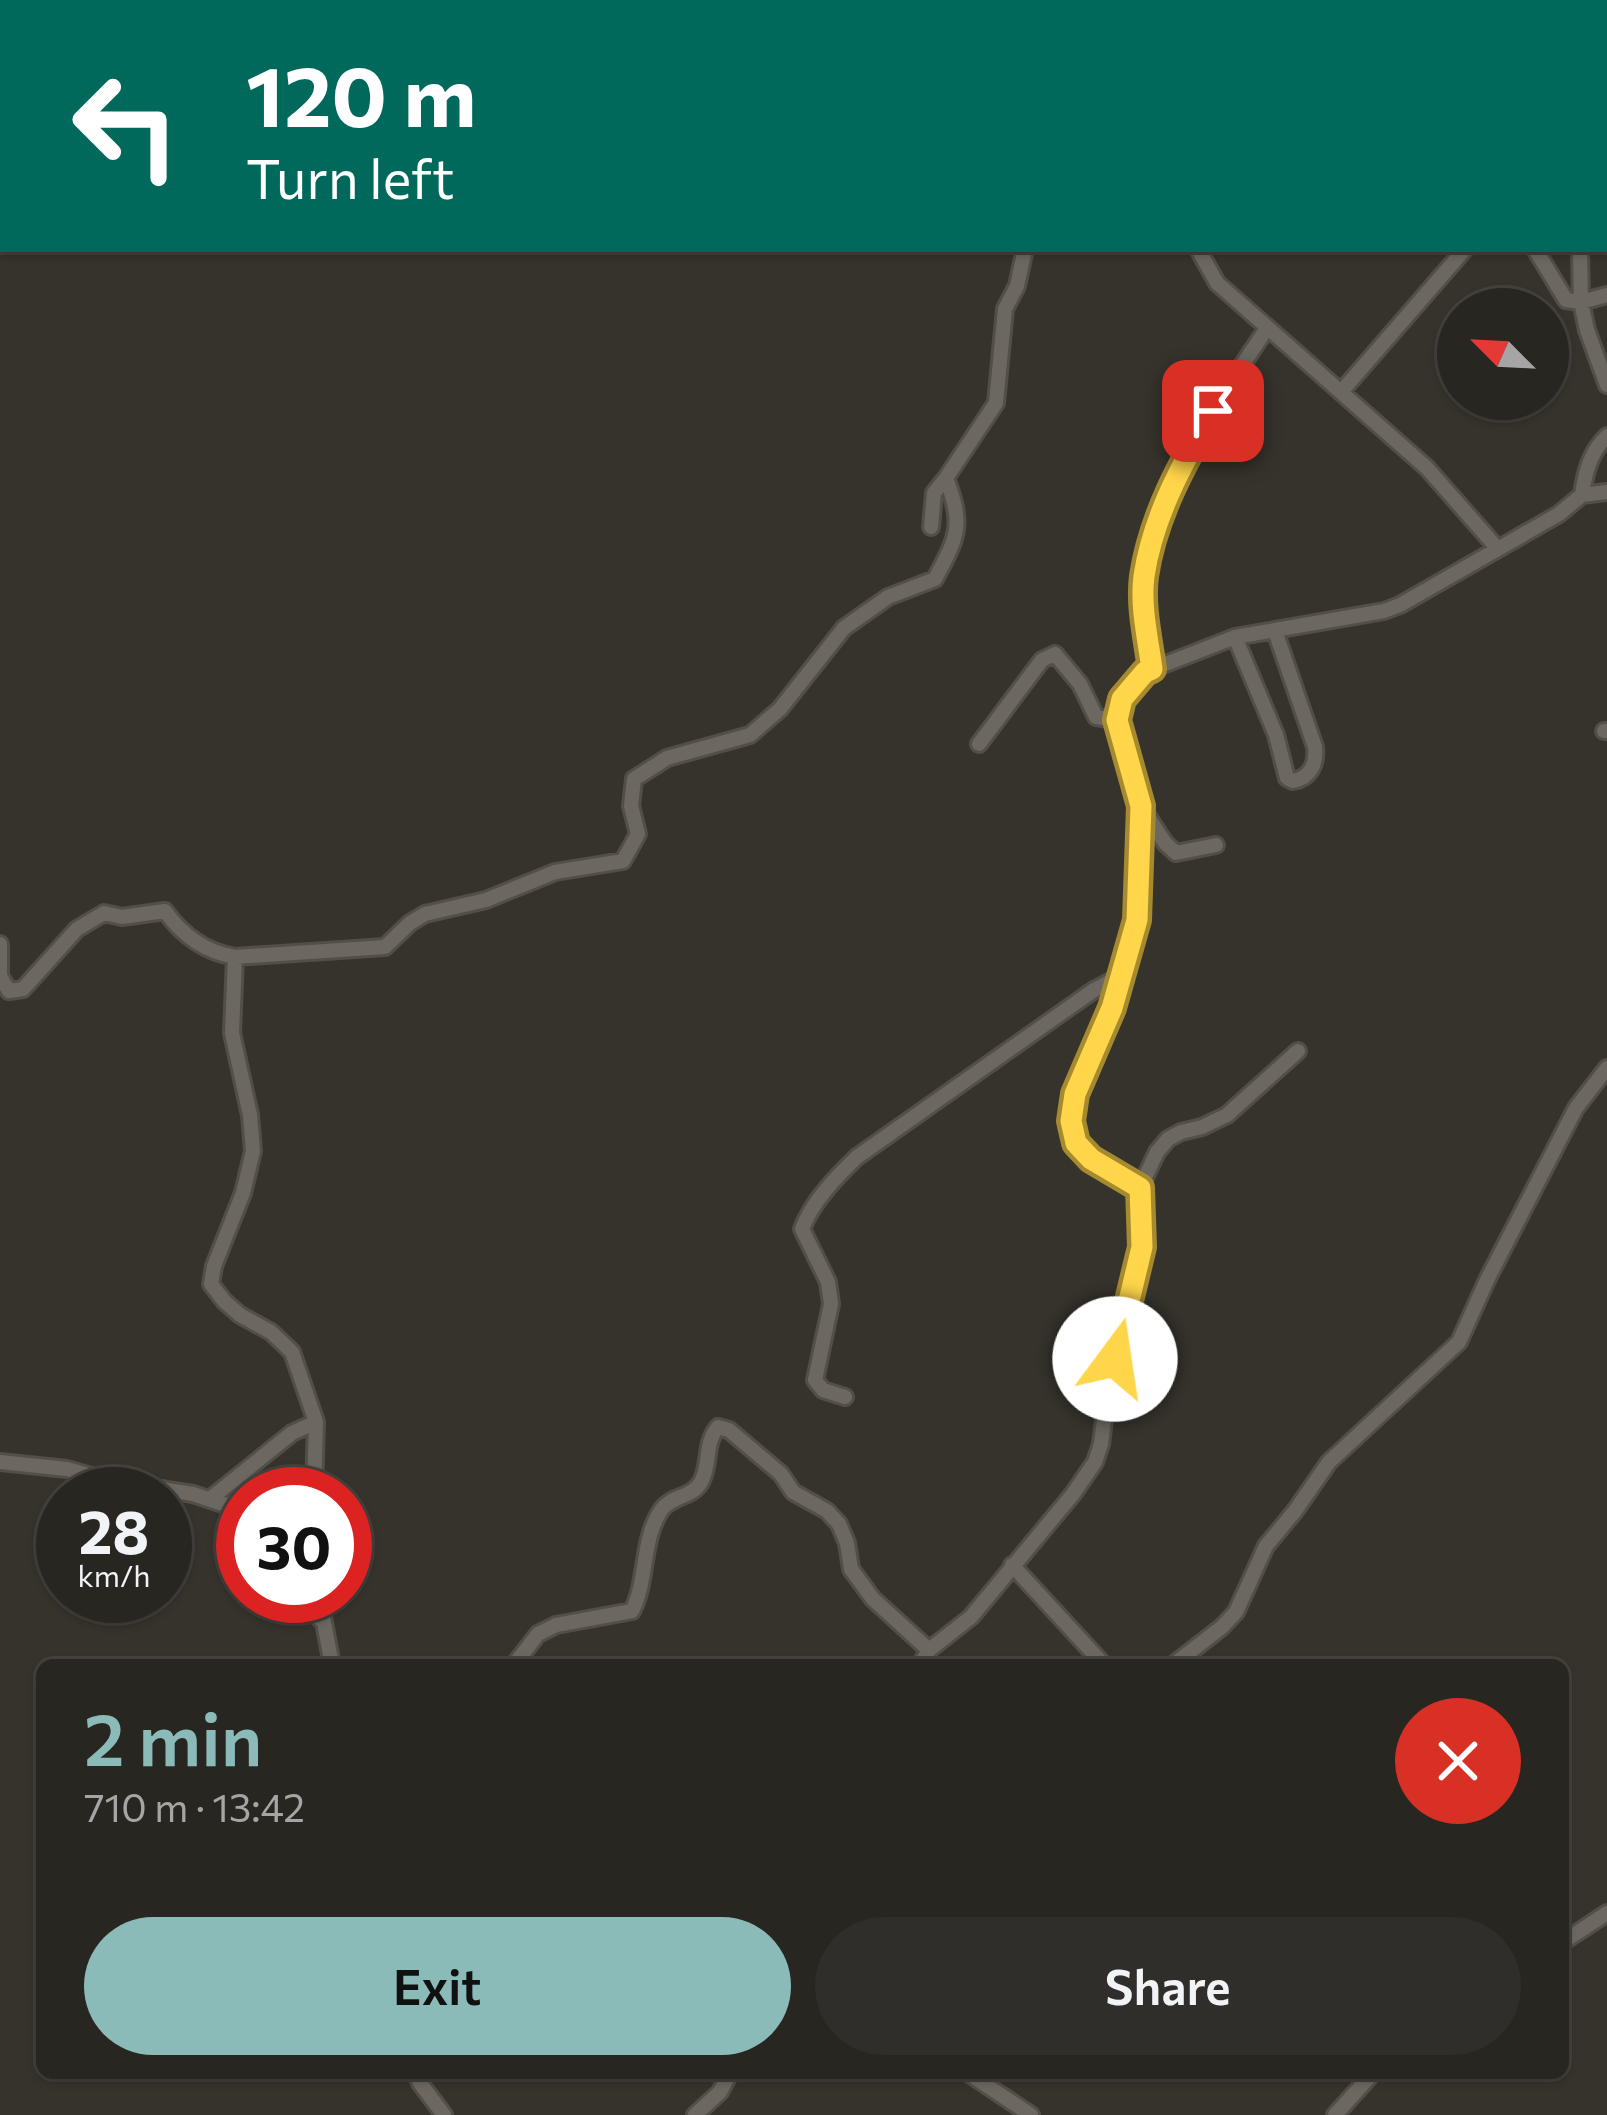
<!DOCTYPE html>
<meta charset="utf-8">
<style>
:root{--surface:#282621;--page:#302e2a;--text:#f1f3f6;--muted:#a5a5a5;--line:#44433f;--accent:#8bbbb9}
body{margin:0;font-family:Commissioner,sans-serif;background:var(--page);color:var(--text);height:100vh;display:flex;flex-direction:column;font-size:45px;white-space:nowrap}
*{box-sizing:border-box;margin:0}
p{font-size:39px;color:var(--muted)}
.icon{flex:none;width:66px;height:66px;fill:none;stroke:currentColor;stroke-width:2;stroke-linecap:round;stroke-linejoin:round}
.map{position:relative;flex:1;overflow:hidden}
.panel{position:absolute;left:36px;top:1659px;width:1533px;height:420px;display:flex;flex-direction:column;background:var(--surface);border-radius:18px;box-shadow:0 3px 9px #0004,0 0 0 3px var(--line)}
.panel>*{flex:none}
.guide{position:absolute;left:0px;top:0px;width:1608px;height:252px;box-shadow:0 3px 9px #0004,0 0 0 3px var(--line);background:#00695c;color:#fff;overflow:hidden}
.needle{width:78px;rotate:294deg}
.controls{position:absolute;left:1437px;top:288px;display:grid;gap:24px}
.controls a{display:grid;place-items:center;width:132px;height:132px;border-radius:50%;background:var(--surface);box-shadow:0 3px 9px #0004,0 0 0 3px var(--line);font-size:60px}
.speed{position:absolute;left:36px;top:1467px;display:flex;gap:24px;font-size:60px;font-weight:700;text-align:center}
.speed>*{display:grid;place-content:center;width:156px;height:156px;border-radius:50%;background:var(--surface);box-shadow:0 3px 9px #0004,0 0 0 3px var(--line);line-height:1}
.speed small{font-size:30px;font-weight:400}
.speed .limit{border:18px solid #d22;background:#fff;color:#111}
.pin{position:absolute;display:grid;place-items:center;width:102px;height:102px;color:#fff;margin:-51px;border-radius:24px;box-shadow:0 6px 18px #0006}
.me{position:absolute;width:132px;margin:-66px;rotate:14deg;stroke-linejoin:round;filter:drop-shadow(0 0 9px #0008)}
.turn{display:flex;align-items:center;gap:42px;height:252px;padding:0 48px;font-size:54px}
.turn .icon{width:156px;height:156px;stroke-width:2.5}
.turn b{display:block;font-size:84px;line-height:102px}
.round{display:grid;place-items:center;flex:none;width:126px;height:126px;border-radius:63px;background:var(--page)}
.overview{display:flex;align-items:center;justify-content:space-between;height:204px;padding:0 48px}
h1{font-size:72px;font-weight:600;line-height:90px;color:var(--accent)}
.button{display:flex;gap:24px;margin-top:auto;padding:24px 48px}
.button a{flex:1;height:138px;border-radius:72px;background:var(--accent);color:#111;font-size:48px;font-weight:600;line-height:138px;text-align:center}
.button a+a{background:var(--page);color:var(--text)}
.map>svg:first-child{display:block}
</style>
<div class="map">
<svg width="1607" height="2115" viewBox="0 0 1607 2115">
<rect width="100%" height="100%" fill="#36332c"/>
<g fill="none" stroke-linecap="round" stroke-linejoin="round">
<defs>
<path id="minor" d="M301 3 306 0
M1113 3 1114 0
M1445 3 1446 0
M1605 129 1607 127
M0 132H3
M1605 224H1607
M1198 249 1217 283 1427 468 1498 549
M1535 249 1566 300 1581 302 1607 295
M1580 249 1581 302 1587 330 1607 385
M1341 392 1465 249
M1582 495C1585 473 1590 452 1607 436
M931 527 934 493 946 478
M1235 637 1276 735 1287 778 1293 781C1310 778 1317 764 1315 747L1275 631
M1152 669C1148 639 1140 607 1144 577 1157 484 1217 404 1267 328
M1604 731H1607
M979 744 1042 660 1055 654 1080 684 1096 717 1117 720
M1141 806 1165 843 1176 853 1216 845
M0 944V976L9 991 23 989 77 929 104 913 122 917 165 911C182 935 206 952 235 957L385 947 410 923 425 914 486 900 555 872 623 861 638 834 631 806 634 779 667 758 750 735 780 709 844 628 888 597 935 579C958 536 964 526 946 478L996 403 1005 309 1017 286 1025 249
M235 957 232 1033 250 1115 253 1151 243 1193 214 1266 211 1284 224 1301 240 1315 271 1332 292 1352 316 1422 314 1494
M1140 1188 1091 1159 1075 1143 1071 1121 1075 1094 1112 1008 1137 920 1141 806 1117 720 1122 699 1145 672 1235 637 1384 611 1400 605 1559 514 1582 495 1607 492
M845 1397 823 1390 815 1380 831 1304 828 1282 802 1229C812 1202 836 1177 857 1157L1094 990 1123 975
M0 1462 67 1469 109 1481 193 1494 226 1505 243 1537
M210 1499 292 1433 316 1422
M1012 1565 1104 1665
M303 1596 307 1605 321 1620
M319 1596 332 1665
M514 1665 538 1634 556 1625 632 1611C648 1581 641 1538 662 1509 673 1495 692 1498 701 1482 711 1464 704 1443 718 1427L729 1430 781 1474 793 1492 827 1511 839 1524 847 1543 851 1569 873 1599 929 1650
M920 1665 929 1650 971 1617 1073 1494 1095 1462 1101 1444 1107 1396 1142 1247 1140 1188 1157 1152 1168 1139 1181 1132 1202 1127 1227 1115 1298 1051
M1173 1665 1222 1627 1236 1612 1266 1546 1295 1511 1329 1462 1459 1342 1487 1280 1576 1108 1607 1068
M1563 1942 1607 1913
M416 2073 420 2083 444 2115
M968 2073 1031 2115
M695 2115 720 2092 730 2073
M1335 2115 1373 2073"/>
</defs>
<use href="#minor" stroke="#524f49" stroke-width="20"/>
<use href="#minor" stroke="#6c6861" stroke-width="14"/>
</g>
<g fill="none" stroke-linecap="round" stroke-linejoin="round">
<defs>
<path id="route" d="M1115 1359 1142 1247 1140 1188 1091 1159 1076 1143 1071 1121 1075 1094 1112 1008 1137 920 1141 806 1117 720 1122 699 1145 672 1152 669C1148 639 1140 606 1144 576 1153 516 1183 462 1213 411"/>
</defs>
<use href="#route" stroke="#a68a30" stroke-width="30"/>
<use href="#route" stroke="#ffd54a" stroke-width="21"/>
</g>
</svg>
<div class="controls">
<a><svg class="needle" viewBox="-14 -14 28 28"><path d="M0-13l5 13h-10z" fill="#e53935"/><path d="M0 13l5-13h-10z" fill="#a5a5a5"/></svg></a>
</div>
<div class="speed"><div>28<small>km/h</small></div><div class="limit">30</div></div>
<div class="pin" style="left:1213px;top:411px;background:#d93025"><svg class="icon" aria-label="arrive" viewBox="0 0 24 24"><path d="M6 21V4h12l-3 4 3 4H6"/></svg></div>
<svg class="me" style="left:1115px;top:1359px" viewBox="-20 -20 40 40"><circle r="19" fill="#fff"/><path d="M0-13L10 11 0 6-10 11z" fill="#ffd54a"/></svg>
<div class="guide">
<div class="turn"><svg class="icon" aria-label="left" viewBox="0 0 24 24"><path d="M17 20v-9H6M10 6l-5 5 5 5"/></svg><div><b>120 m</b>Turn left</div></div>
</div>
<section class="panel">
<div class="overview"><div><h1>2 min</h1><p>710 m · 13:42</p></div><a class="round" style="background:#d93025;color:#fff"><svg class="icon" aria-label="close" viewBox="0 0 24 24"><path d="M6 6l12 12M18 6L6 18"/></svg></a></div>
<div class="button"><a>Exit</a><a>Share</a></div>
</section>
</div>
